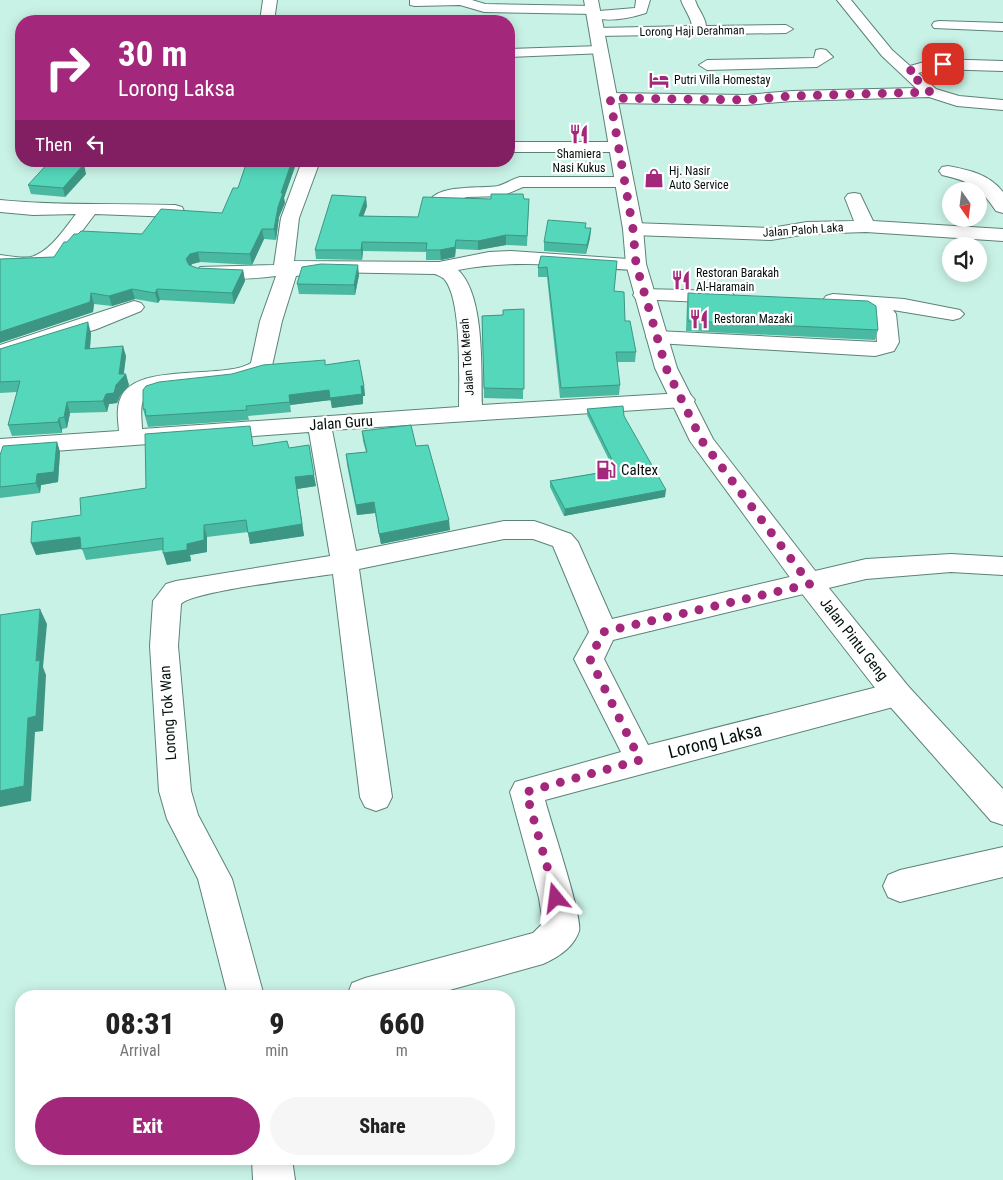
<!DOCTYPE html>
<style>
:root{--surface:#fff;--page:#f6f6f6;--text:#222;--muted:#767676;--accent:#a3277b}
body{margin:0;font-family:"Roboto Condensed",sans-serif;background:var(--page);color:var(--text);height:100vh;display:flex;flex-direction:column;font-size:19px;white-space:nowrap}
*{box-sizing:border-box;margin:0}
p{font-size:16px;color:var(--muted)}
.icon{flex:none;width:28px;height:28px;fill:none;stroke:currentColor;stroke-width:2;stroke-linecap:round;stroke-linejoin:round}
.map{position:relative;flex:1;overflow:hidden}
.details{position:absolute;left:15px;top:990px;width:500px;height:175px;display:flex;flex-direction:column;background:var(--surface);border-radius:20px;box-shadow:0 2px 12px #0003}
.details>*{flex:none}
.hud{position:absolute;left:15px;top:15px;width:500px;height:152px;border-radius:20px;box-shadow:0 2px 12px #0003;background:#a3277b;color:#fff;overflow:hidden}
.needle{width:32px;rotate:166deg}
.fabs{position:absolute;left:942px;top:182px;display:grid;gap:10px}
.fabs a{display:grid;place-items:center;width:45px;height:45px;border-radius:50%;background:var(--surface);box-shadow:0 2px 12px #0003;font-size:25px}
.pin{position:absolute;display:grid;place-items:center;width:42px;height:42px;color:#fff;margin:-21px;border-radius:10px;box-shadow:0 2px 8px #0006}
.me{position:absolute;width:55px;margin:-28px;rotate:344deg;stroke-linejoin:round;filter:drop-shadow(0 0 4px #0008)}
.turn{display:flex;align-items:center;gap:18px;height:105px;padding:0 20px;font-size:22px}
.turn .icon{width:65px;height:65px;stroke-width:2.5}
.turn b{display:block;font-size:35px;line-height:42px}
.then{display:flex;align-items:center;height:48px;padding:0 20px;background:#0003;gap:10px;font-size:19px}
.eta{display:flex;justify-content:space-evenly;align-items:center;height:85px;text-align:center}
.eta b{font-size:30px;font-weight:800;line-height:35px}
.cta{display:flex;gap:10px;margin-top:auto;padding:10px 20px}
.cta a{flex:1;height:58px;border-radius:30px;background:var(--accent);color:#fff;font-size:20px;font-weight:800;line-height:58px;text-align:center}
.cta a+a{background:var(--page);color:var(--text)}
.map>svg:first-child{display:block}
</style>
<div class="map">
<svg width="1003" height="1180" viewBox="0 0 1003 1180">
<rect width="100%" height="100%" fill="#c9f2e6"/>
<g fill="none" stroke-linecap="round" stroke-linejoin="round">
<defs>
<path id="minor" d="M263 0H277L274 21H260Z
M410 0H472L485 4 593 6 598 7 599 11 635 8 636 0H650L646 13C630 18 611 22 595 18L594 14 484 12 460 5 415 6 410 5Z
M681 0H695C698 10 705 16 706 26L786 25 793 29 786 33 597 36 590 32 597 28 692 26C691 17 684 9 681 0Z
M837 0H851L892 50 910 66 935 59 1003 61V71L935 69 918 73 936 89 959 96 1003 100V110L957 106 929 97 792 101 745 105 609 103 601 98 609 93 745 95 792 91 916 88 882 56Z
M939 21 1003 23V31L934 28 932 25 934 22Z
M600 46 605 47 607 50 605 53 509 57V49Z
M821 49 826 50 833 57 817 67 707 70 699 65 707 60 814 58 816 50Z
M509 142H617L623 143 626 147 623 151 617 152H509Z
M302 161H320L299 218 294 261 439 262 489 252 511 251 643 260 646 264 643 268 636 270C576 267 517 258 458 270 485 295 481 370 482 405L683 393 691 395 695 400 691 405 683 407 332 430 356 551 504 521H534L543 524 571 534 578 542 612 619 866 559 951 554 1003 557V575L951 572 866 579 613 640 604 659 648 745 897 682 908 686 912 694 908 702 897 706 545 800C550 820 583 917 579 931 574 947 557 958 543 964L428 996H347L352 983 365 978 533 933 543 923 539 898 510 792 515 782 621 752 574 659 589 632 553 546 533 539H504L359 569 392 797 387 807 376 811 365 807 360 797 333 574C309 578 192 591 181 604L178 646 191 791 198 815 232 879 264 996H228L198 879 167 819 159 791 150 646 153 601 166 584 176 581 330 556 309 432 0 455V439L119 431C118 420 116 407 121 397 137 362 223 380 251 363L260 321 276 276C251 279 224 281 200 275L197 271 200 267 274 265 281 218ZM322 272 435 274C439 276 443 277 445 280 462 301 459 379 459 407L142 429C142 418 138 402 148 394 179 383 256 390 272 366L282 321 296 276Z
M948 166C969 170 989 174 1003 192V213L996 211C979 186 972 182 942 175L939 171 942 167Z
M520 177H623L629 178 632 182 629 186 623 187H523L502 196 467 197 439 206 433 204 430 200C441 184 482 189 498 186 506 184 512 179 520 177Z
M854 193 860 194 873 221 1003 229V241L866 232 807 234 771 240 633 235 626 233 623 229 626 225 633 223 771 228 807 222 854 221 845 198 848 194Z
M0 200C58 206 117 203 175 205L182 207 184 211 182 215 175 217 95 214C64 254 56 273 0 267V255C10 256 21 259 31 257 50 252 65 228 76 214L33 215 0 212Z
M643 289 725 291 732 293 735 297 732 301 725 303 636 299 633 295 636 291Z
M833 294 904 299 960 310 964 314 960 318 953 320 893 310 896 314 899 342 894 351 875 356 657 343 649 342 646 337 649 332 657 331 877 342 875 315 869 309 826 304 823 300 826 296Z
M134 301 141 303 144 307 141 311 97 329 0 359V345Z
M1003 847V877L900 902 888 897 883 886 888 875 900 870Z
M252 1159H292L295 1180H253Z"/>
<path id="major" d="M584 0H598L643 229 646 264 677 368 713 439 820 577 908 686 1003 789V825L991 821 886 702 800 591 690 441 655 368 626 264 623 229Z"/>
</defs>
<use href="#minor" stroke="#5c8278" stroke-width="2"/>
<use href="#major" stroke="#5c8278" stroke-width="2"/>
<use href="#minor" fill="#fff" fill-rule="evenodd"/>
<use href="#major" fill="#fff" fill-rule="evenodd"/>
</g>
<path fill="#49b9a1" d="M255 161H297L284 198 285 203 279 217 276 240 264 239 252 265 200 262 192 264 191 266 197 268 243 270 245 281 234 304 160 300 158 303 135 299 112 306 94 304 93 312 0 343V259L54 257 67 242 142 234 222 213 255 164Z
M86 174 65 197 31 194 28 185Z
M524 199H529L527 246 506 245 478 250 456 249 455 257 441 260H426V252L363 251 362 260 316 259 315 250 367 206 363 216 418 217Z
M586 228H591L590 238 586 254 544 251V242Z
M541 256 614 291 636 352 635 362H617L620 385 619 395 560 398 547 277H538V268Z
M359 275 355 295 299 294 297 284Z
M688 293 878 330 875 340 686 331 687 303Z
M524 309 523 399 484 398 482 316 503 315V310Z
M91 333 90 349 126 356 124 374 129 385 120 396 117 403 109 404 107 412 70 413 67 428 62 429V433L12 436 8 425 17 392 0 393V349Z
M326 365 364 386 365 396H363V404L332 408 331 400 290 405 291 412 248 416 249 420 148 427 143 409Z
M587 409 624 416 665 497 564 516 550 487V481L614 470 587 415Z
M362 431 416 446 450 530 381 544 375 513 357 515 347 465 346 454 366 452 363 441Z
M57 442 60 452 58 482 41 485 40 493 0 498V455Z
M253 446 289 448 316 486 297 489 304 536 250 544 248 532 207 537V552L190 555 191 561 167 565 163 550 86 560 82 549 36 555 81 515 146 488Z"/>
<path fill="#3c9683" d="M292 161H297L284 198 285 203 279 217 276 240 274 229 278 207 281 193Z
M84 164 86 174 65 197 63 188Z
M366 197 367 206 360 226 359 216Z
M591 228 590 238 586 254 587 245Z
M262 229 264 239 252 265 250 254Z
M506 235V245L478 250V241Z
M456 240 455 257 441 260 440 250Z
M362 242 363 251 362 260 361 250Z
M198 252 200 262 192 264 188 269 186 259 190 254Z
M358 265 359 275 355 295 354 285Z
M243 270 245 281 234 304 232 293Z
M132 289 135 299 112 306 109 296Z
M157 289 160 300 158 303 155 293Z
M91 293 94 304 93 312 0 343V332Z
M88 322 91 333 89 360 85 349Z
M123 346 126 356 123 377 126 374 129 385 120 396 117 403 109 404 107 412 103 401 106 394 119 374Z
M361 386H364L365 396H363V404L332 408 330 398Z
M329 390 331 400 290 405 291 412 289 395Z
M67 402 70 413 67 428 64 417Z
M59 418 62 429V433L58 422Z
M57 442 60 452 58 482 41 485 40 493 36 483 37 474Z
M314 475 316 486 297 489 304 536 250 544 248 533 295 477Z
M666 490 665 497 564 516 565 509Z
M374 502 375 513 357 515 356 505Z
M449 520 450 530 381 544 379 534Z
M204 525 207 537V552L190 555 191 561 167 565 163 553 187 544Z
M80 537 85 548 36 555 31 543Z
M40 609 47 624 43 667 46 675 43 731 35 732 31 801 0 807V791L28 718 36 661Z"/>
<path fill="#55d7bb" stroke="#3c9683" d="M50 161 84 164 63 188 28 185Z
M255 161H292L281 193H283L278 207 274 229H262L250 254 198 252 190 254 186 259 189 265 197 268 243 270 232 293 157 289 155 293 132 289 109 296 91 293 90 302 0 332V259L54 257 64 242H67L74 234H78L81 231 142 234 161 209 222 213 233 188H238L246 164H255Z
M491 194H523L524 199H529L527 236 506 235 478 241 456 240 455 247 440 250H426L427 243 362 242 361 250H315L332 195 366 197 359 216 418 217 423 197 491 199Z
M548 220 586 223 585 228H591L587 245 544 242Z
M541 256 617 261 614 291 624 292 625 321H630L636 352H616L620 385 561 388 547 267 538 268Z
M321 264 358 265 354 285 297 284 302 267Z
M688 293 868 301 876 306 878 330 688 321Z
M524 309V389L484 388 482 316 503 315V310Z
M88 322 85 349 123 346 119 374H126L116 385 114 393 106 394 103 401 67 402 64 417 59 418 58 422 8 425 20 381 0 382V349Z
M325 360V365L359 360 364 386H361L362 394 330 398 329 390 289 395 290 402 246 406 247 410 146 416 145 409H143V390L146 386 159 382 232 374 263 365Z
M623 406 624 416 666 490 565 509 550 481 617 470 587 409Z
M411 425 416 446 428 445 449 520 379 534 374 502 356 505 346 454 367 452 362 431Z
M250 426 253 446 287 441 289 448 309 445 314 475 295 477 302 524 248 533 246 520 204 525V540L187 544V550L163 553V538L81 549 80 537 31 543 32 522 81 515 80 498 146 488 145 434Z
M57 442 54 472 37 474 36 483 0 487V455L3 446Z
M40 609 36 661 40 660 36 716 28 718 24 786 0 791V615Z"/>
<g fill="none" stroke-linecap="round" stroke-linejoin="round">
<path stroke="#a3277b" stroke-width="9" stroke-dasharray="0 16.2" d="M556 898 526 792 640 760 590 659 603 632 810 584 702 441 666 368 636 264 633 229 610 98 746 100 792 96 930 92 908 71 943 64"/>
</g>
<defs>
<symbol id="hotel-bare" viewBox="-9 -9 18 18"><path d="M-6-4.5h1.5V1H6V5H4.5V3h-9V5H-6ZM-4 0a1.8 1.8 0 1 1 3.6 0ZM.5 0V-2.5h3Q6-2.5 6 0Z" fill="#a3277b" stroke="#fff" stroke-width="2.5" paint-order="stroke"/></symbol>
<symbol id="restaurant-bare" viewBox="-9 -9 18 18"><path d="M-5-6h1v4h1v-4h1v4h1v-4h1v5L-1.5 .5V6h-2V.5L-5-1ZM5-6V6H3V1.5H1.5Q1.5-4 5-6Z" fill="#a3277b" stroke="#fff" stroke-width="2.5" paint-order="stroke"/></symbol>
<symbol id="shop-bare" viewBox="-9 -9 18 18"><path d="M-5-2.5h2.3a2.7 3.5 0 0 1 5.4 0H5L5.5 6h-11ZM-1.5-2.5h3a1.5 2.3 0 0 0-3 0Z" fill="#a3277b" stroke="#fff" stroke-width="2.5" paint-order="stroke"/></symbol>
<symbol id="fuel-bare" viewBox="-9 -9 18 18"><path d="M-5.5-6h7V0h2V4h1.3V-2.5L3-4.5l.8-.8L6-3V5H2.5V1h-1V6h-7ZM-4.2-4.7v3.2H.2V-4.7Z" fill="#a3277b" stroke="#fff" stroke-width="2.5" paint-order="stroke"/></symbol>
</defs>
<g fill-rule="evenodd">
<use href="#hotel-bare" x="645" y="66" width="28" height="28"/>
<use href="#restaurant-bare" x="565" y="120" width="28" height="28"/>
<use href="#shop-bare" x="640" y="164" width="28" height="28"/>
<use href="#restaurant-bare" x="667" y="266" width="28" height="28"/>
<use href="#restaurant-bare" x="685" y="305" width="28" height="28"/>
<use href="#fuel-bare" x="592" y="456" width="28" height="28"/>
</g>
<g text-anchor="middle" stroke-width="4.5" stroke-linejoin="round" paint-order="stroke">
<g font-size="12" fill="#030f0c" stroke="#fff">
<text transform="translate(692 31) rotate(-1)" y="4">Lorong Haji Derahman</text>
<text transform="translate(803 230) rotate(-4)" y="4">Jalan Paloh Laka</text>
<text transform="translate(467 357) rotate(-94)" y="4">Jalan Tok Merah</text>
</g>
<g font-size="12" fill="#030f0c" stroke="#fff" text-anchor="start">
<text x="674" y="84">Putri Villa Homestay</text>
<text x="579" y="158" text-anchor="middle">Shamiera<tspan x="579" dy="14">Nasi Kukus</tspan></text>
<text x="669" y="175">Hj. Nasir<tspan x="669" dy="14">Auto Service</tspan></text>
<text x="696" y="277">Restoran Barakah<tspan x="696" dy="14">Al-Haramain</tspan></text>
<text x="714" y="323">Restoran Mazaki</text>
</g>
<g font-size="15" fill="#030f0c" stroke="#fff">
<text transform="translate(341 423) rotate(-4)" y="5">Jalan Guru</text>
<text transform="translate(854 639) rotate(52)" y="5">Jalan Pintu Geng</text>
<text transform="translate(168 713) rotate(-94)" y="5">Lorong Tok Wan</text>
</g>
<g font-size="15" fill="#030f0c" stroke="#fff" text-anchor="start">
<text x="621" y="475">Caltex</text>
</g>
<g font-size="18" fill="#030f0c" stroke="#fff">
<text transform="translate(715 741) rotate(-14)" y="6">Lorong Laksa</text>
</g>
</g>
</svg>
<div class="fabs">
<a><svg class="needle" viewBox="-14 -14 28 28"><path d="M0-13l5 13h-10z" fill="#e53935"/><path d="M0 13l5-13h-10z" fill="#767676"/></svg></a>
<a><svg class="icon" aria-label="sound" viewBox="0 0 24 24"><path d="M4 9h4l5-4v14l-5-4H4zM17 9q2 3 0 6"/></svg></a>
</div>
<div class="pin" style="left:943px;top:64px;background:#d93025"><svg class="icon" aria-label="arrive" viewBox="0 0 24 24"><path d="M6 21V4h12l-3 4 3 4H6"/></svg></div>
<svg class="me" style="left:556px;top:898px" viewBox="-20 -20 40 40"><path d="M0-17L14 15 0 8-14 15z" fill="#a3277b" stroke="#fff" stroke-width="4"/></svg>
<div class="hud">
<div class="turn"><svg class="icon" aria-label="right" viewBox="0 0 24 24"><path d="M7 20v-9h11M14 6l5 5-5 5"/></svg><div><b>30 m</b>Lorong Laksa</div></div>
<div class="then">Then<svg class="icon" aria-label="left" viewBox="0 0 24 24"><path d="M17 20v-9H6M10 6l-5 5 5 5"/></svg></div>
</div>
<section class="details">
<div class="eta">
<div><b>08:31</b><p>Arrival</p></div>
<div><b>9</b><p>min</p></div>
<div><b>660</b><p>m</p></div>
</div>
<div class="cta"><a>Exit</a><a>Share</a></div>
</section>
</div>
